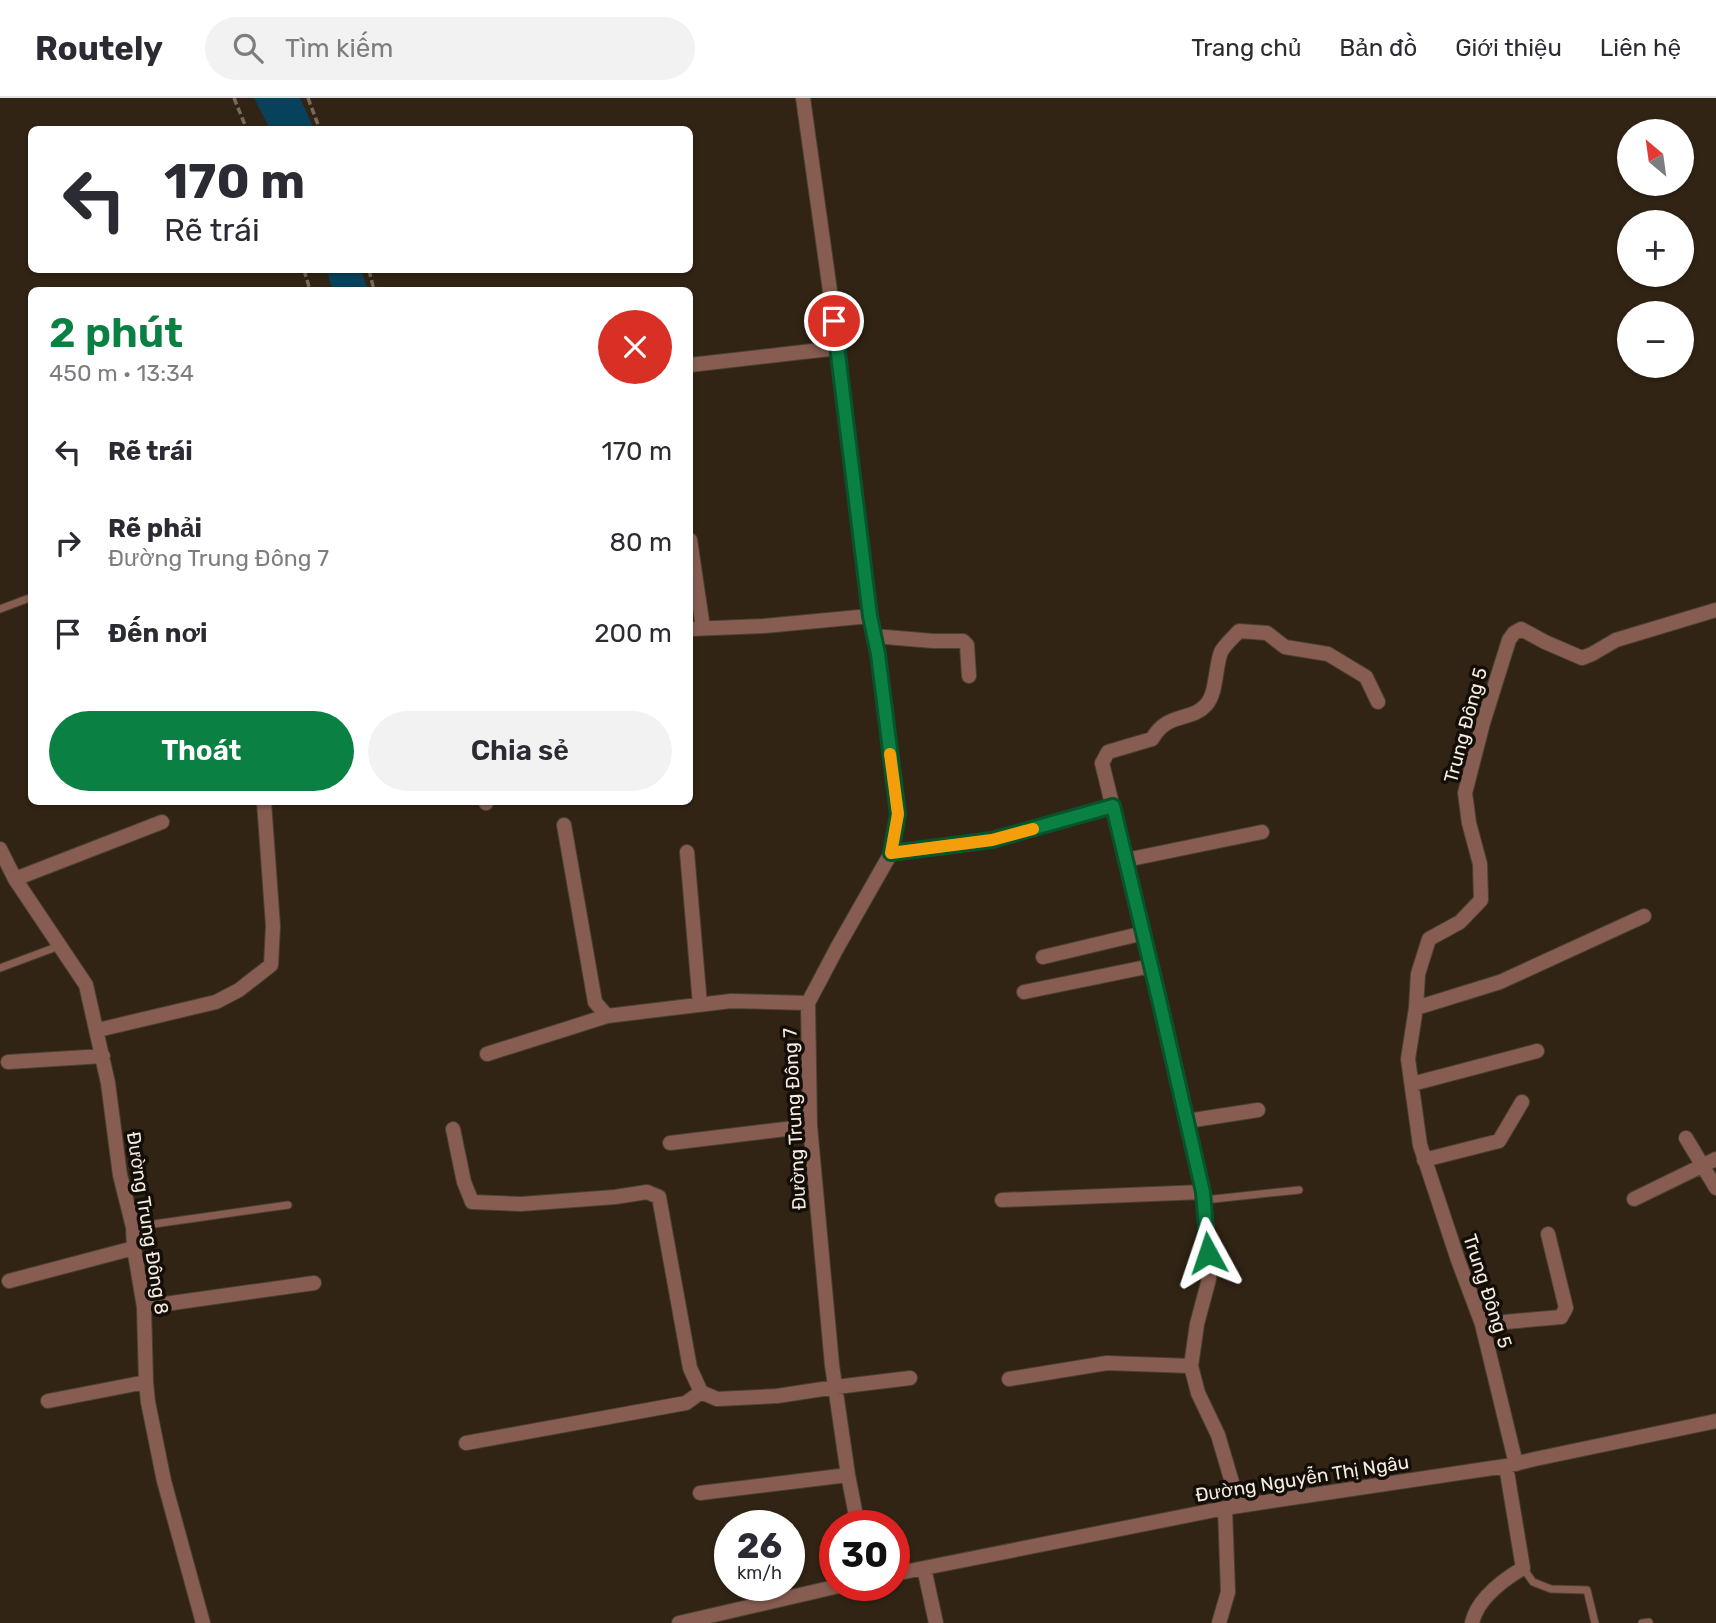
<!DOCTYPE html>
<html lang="vi">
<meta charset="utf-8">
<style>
:root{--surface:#fff;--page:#f2f2f3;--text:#2b2b33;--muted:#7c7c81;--line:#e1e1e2;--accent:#0b8043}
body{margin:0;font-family:Rubik,sans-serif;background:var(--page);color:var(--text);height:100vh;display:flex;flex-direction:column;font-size:26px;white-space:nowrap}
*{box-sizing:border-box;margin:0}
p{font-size:23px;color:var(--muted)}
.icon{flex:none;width:38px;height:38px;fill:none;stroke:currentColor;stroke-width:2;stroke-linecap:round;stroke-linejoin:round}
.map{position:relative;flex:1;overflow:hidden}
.sheet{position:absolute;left:28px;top:189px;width:665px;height:518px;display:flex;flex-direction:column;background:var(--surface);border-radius:10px;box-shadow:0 2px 5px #0004}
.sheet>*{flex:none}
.banner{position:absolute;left:28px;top:28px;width:665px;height:147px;border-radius:10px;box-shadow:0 2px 5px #0004;background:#fff;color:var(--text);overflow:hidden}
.needle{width:46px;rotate:331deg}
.controls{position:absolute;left:1617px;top:21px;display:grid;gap:14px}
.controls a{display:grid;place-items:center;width:77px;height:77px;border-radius:50%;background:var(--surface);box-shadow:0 2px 5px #0004;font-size:35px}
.speed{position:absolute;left:714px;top:1412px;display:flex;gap:14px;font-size:35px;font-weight:700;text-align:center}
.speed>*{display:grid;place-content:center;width:91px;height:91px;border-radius:50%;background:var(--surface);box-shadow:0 2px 5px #0004;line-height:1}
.speed small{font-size:18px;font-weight:400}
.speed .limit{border:10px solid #d22;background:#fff;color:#111}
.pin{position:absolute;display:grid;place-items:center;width:60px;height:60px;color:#fff;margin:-30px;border:4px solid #fff;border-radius:50%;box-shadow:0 2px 7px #0007}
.me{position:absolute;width:77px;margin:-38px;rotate:355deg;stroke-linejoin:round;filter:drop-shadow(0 0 5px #0008)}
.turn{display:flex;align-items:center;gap:24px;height:147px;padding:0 21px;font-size:32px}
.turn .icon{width:91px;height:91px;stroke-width:2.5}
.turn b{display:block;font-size:49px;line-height:60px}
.round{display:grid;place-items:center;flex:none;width:74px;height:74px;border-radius:37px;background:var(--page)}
.head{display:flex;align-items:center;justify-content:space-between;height:119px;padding:0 21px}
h1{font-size:42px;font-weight:600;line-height:52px;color:var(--accent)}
.action{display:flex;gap:14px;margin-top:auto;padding:14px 21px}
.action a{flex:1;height:80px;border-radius:42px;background:var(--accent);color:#fff;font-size:28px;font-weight:600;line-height:80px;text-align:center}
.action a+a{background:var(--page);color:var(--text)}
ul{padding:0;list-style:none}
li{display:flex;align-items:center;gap:21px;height:91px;padding:0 21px}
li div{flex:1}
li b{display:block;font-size:26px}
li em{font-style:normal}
header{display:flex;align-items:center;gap:42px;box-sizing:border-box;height:98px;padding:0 35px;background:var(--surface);border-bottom:2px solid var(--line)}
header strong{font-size:33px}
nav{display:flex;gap:38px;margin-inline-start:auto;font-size:24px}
.search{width:490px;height:63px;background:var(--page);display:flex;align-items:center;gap:18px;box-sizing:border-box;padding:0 24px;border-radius:38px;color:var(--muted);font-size:26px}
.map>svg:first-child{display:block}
</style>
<header>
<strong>Routely</strong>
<div class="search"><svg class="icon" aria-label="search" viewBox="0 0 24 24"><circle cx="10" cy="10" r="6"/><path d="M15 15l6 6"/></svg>Tìm kiếm</div>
<nav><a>Trang chủ</a><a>Bản đồ</a><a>Giới thiệu</a><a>Liên hệ</a></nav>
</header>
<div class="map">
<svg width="1716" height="1525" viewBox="0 0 1716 1525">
<rect width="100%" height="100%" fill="#312414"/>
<path fill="#08415b" d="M254 0H300L314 31H270Z
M327 172H361L368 192H332Z"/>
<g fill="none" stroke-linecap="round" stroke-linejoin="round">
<defs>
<path id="lane" d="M0 511 32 499
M892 755 992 742 1112 709
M0 870 59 848
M1204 1102 1299 1092
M133 1129 288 1107
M1523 1470 1533 1484 1551 1491 1587 1492 1595 1525
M1642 1525 1649 1524"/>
<path id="street" d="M803 0 838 250 870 518 878 556 898 716 891 755 837 850 808 905 810 1028 832 1267 848 1377 858 1428
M690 267 838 250
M690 442 703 530
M690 531 764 528 870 518
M874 538 933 543H963L967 547 969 578
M486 704V705
M564 727 595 904 607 918
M0 751 15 781 86 887 108 985 120 1077 133 1129 134 1150 144 1209 146 1284 148 1304 164 1383 203 1525
M687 754 700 907
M1126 762 1262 734
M15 781 162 724
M1043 859 1144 835
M1024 894 1151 868
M1416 910 1500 884 1644 818
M98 932 216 904 239 892 271 867 273 828 264 704
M487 956 607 918 731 903 808 905
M8 964 103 958
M1412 986 1537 953
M1187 1023 1258 1012
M453 1031 464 1084 472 1104 521 1106 615 1099 647 1094 659 1099 690 1270 701 1294 717 1301 777 1298 836 1289 910 1280
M1686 1040 1716 1090
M670 1045 810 1028
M1424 1062 1499 1043 1522 1004
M1634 1101 1716 1061
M1002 1102 1203 1094
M9 1183 134 1150
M144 1209 314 1185
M1482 1226 1561 1219 1566 1210 1548 1136
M1009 1281 1107 1265 1191 1268
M48 1303 146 1284
M466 1345 686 1305 701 1294
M1516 1366 1482 1226 1458 1162 1420 1047 1408 961 1416 910 1418 876 1429 841 1460 824 1481 802 1480 766 1469 725 1465 695 1483 625 1509 542 1514 535 1521 531 1545 544 1582 560 1592 556 1616 542 1716 512
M700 1395 848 1377
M1239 1408 1218 1337 1198 1295 1191 1268 1197 1226 1209 1181 1208 1155 1203 1094 1162 910 1102 665 1108 654 1152 641C1168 613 1191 624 1206 607 1217 595 1215 569 1221 554 1225 546 1234 539 1239 533L1267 535 1285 549 1328 556 1366 579 1378 604
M924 1470 936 1525
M894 1476 1225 1410 1506 1368 1535 1361 1716 1323
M679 1525 839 1488
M1219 1525 1228 1494 1225 1410
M1472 1525C1477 1501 1503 1482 1523 1470L1506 1368"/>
</defs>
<use href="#lane" stroke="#4c4031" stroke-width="9"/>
<use href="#street" stroke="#4c4031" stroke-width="16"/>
<path stroke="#766a5c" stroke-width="3.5" stroke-dasharray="7 3.5" stroke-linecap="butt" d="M234 0 247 32
M308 0 320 32
M304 172 310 192
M369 172 374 192"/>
<use href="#lane" stroke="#875d51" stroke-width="7"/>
<use href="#street" stroke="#875d51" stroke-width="14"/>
</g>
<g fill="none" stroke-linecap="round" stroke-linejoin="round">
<defs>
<path id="route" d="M834 223 870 518 878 556 898 716 891 755 992 742 1113 708 1161 910 1203 1094 1208 1155"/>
</defs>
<use href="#route" stroke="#07532c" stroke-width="18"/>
<use href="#route" stroke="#0b8043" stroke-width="12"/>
<path stroke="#f59e0b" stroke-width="12" d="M890 656 898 716 891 755 992 742 1033 731"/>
</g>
<g text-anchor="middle" stroke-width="7" stroke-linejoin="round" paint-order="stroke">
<g font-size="19" fill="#f4ebe1" stroke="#140e08">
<text transform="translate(1465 627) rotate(-75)" y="7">Trung Đông 5</text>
<text transform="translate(794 1021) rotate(-93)" y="7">Đường Trung Đông 7</text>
<text transform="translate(148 1125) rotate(81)" y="7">Đường Trung Đông 8</text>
<text transform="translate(1488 1193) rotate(72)" y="7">Trung Đông 5</text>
<text transform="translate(1302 1380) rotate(-9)" y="7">Đường Nguyễn Thị Ngâu</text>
</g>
</g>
</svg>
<div class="controls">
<a><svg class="needle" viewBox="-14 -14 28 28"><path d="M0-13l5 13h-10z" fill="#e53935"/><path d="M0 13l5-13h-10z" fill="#7c7c81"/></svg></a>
<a>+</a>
<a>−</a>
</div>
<div class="speed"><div>26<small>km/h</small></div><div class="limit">30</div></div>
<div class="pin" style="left:834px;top:223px;background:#d93025"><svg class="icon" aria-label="arrive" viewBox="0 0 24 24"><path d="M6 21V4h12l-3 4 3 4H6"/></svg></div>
<svg class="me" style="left:1208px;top:1155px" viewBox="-20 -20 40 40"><path d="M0-17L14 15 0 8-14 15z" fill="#0b8043" stroke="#fff" stroke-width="4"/></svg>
<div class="banner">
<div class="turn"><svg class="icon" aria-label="left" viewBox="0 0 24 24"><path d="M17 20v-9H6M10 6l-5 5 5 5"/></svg><div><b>170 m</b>Rẽ trái</div></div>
</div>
<section class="sheet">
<div class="head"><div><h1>2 phút</h1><p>450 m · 13:34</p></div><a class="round" style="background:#d93025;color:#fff"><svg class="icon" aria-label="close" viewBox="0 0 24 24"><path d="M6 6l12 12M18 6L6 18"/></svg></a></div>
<ul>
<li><svg class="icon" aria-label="left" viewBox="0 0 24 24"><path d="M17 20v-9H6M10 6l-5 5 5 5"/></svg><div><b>Rẽ trái</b></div><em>170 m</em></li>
<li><svg class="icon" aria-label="right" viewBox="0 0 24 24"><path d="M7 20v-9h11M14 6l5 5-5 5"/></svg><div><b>Rẽ phải</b><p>Đường Trung Đông 7</p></div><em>80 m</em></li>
<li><svg class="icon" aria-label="arrive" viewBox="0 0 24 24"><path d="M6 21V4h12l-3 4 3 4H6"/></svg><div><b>Đến nơi</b></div><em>200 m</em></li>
</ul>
<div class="action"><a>Thoát</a><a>Chia sẻ</a></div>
</section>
</div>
